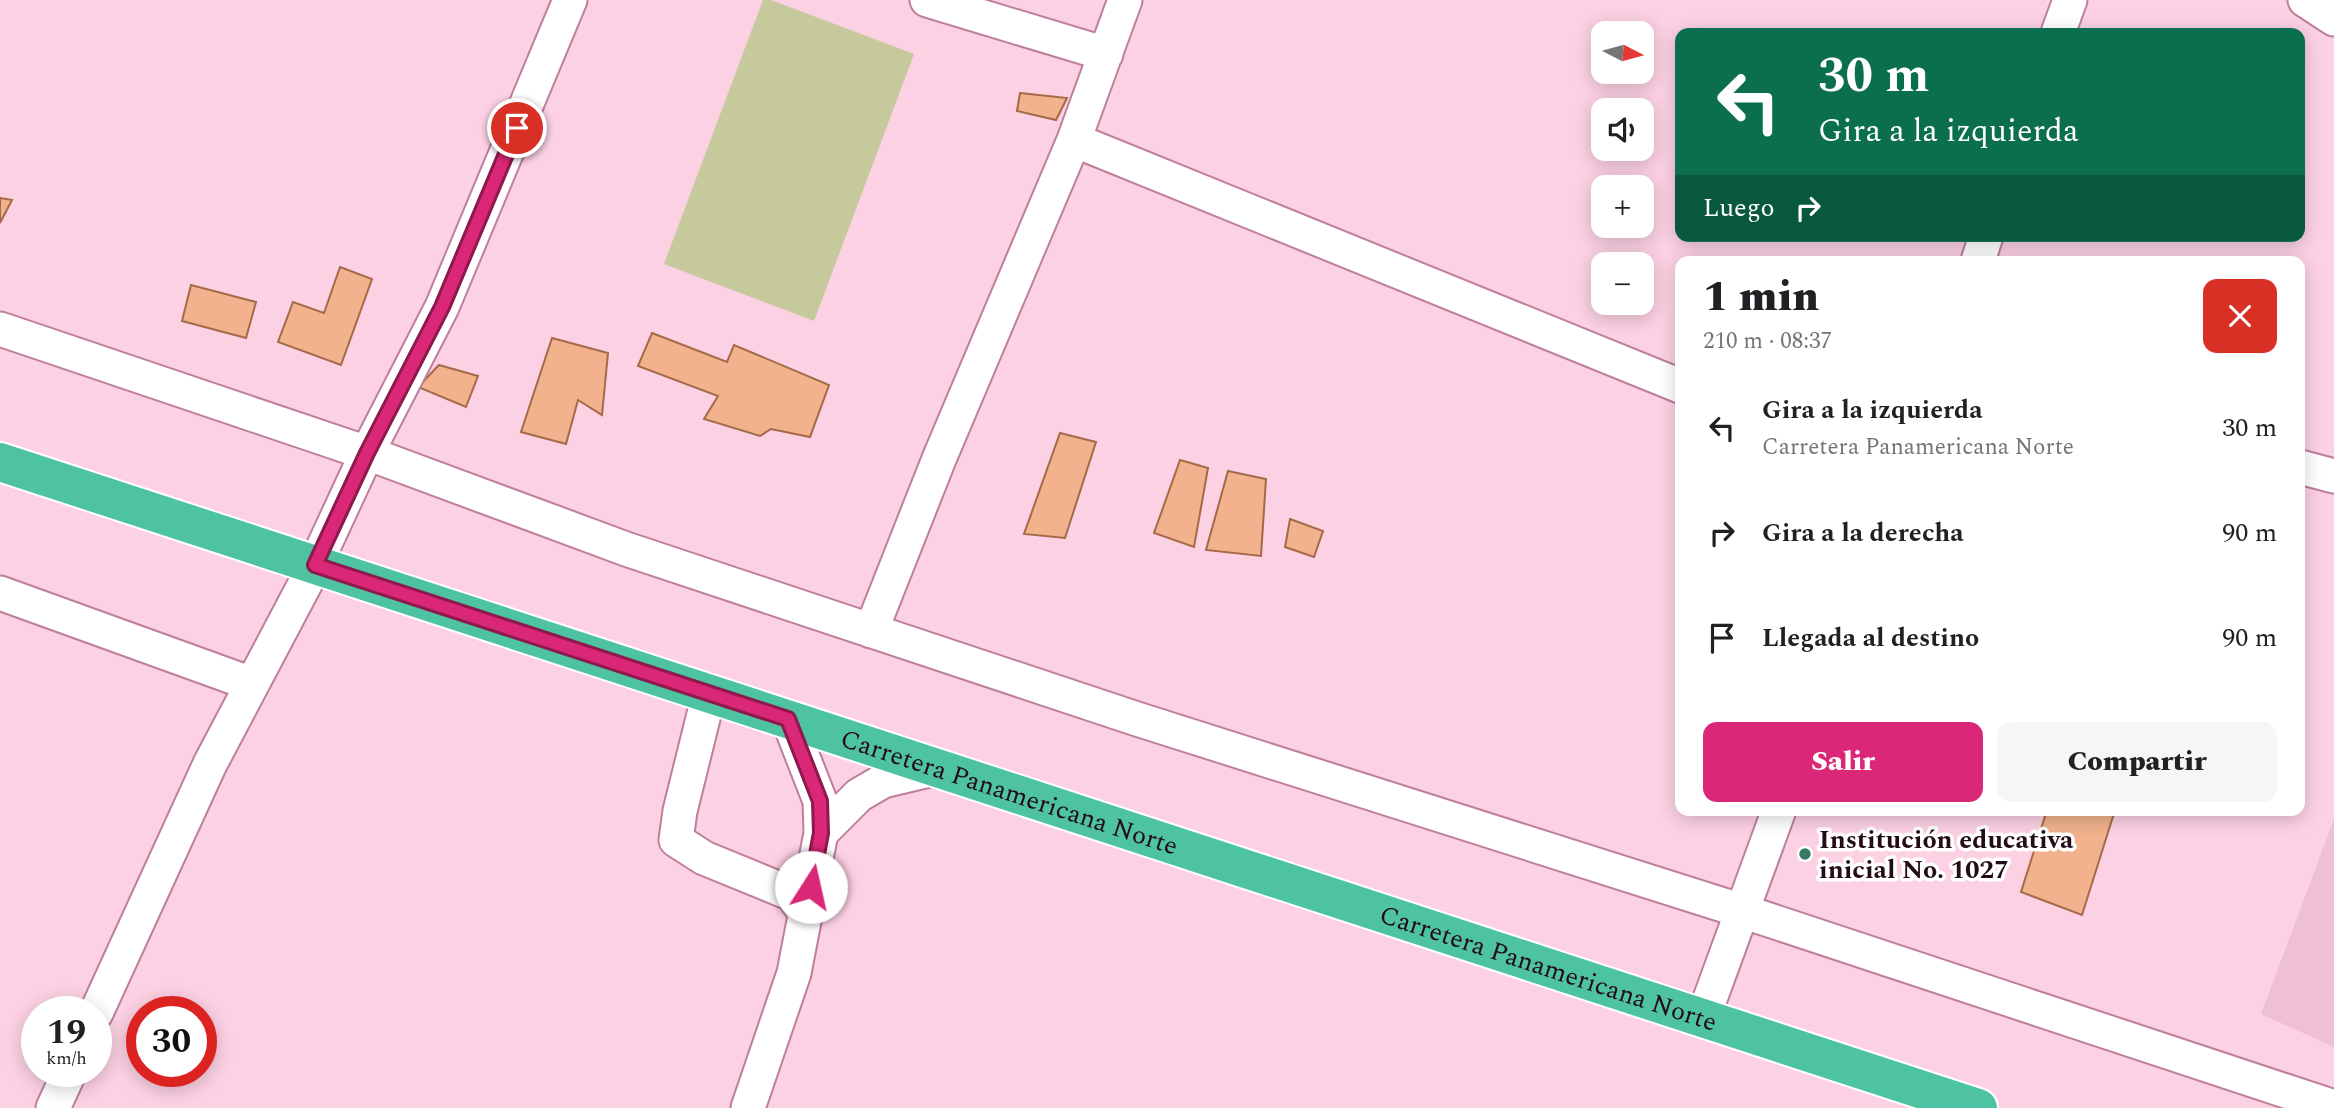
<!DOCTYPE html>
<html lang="es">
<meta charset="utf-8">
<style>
:root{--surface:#fff;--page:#f6f6f6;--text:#202124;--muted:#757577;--accent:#db2777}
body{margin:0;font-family:Spectral,serif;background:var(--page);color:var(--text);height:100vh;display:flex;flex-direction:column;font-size:26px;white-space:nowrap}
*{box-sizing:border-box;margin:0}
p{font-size:23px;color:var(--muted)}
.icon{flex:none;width:38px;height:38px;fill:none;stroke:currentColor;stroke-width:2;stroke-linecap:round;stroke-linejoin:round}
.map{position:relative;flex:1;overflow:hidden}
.side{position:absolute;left:1675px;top:256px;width:630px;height:560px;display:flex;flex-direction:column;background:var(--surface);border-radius:14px;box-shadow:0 4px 18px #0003}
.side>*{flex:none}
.hud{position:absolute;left:1675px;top:28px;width:630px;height:214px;border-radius:14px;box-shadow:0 4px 18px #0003;background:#0b6e4f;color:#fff;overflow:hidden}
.needle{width:46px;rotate:96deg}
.buttons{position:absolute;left:1591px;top:21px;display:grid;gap:14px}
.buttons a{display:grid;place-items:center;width:63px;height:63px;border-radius:14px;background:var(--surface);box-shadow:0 4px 18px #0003;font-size:35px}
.speed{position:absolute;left:21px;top:996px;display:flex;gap:14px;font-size:35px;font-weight:700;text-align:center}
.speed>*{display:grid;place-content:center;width:91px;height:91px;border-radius:50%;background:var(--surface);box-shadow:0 4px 18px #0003;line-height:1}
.speed small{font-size:18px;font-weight:400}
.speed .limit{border:10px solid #d22;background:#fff;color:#111}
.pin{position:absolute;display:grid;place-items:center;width:60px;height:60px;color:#fff;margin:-30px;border:4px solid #fff;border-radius:50%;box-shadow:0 2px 7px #0007}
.me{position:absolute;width:77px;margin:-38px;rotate:10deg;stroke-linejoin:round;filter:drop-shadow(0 0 5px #0008)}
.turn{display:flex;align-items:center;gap:24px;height:147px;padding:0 28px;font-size:32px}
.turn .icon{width:91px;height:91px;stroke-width:2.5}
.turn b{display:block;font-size:49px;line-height:60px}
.then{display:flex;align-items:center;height:66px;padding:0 28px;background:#0003;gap:14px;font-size:26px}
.round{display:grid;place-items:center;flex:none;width:74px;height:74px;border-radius:14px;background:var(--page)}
.head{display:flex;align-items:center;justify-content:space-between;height:119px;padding:0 28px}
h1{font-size:42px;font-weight:800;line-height:52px}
.action{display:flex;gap:14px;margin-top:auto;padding:14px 28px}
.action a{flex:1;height:80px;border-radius:14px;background:var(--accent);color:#fff;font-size:28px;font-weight:800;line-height:80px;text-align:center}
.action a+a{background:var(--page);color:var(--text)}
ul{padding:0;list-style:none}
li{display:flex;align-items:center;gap:21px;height:105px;padding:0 28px}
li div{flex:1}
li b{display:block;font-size:26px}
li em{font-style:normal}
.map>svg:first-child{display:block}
</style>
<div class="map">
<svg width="2334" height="1108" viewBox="0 0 2334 1108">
<rect width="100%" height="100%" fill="#fcd1e3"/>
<path fill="#efc0d4" d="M2334 819V1047L2261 1014Z"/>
<path fill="#c5c99b" d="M763 0H771L914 54 814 321 664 264Z"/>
<path fill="#f1b28d" stroke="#a46a48" stroke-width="2" d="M1020 93 1067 98 1056 120 1017 111Z
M0 198 12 200 0 223Z
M340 267 372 279 341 365 278 342 293 302 324 313Z
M191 285 256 302 246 338 182 321Z
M652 333 727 362 734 345 829 385 810 437 771 429 760 436 704 419 718 396 638 366Z
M552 338 608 353 602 415 578 400 566 444 521 432Z
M439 365 478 376 466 407 418 387Z
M1060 433 1096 442 1065 538 1024 534Z
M1180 460 1208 468 1194 547 1154 533Z
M1228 471 1266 479 1261 556 1206 550Z
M1290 519 1323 531 1314 557 1285 547Z
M2047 810H2115L2082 915 2021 892Z"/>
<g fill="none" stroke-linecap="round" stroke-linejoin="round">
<defs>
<path id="street" d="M927 0 1106 54
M2305 0 2334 19
M2058 33 2070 0
M1074 140 1680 386
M1978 261 1986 236
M0 329 367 453 626 549 1137 719 1742 911 2334 1107
M2300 467 2334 476
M0 593 252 684
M871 631 939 459 1074 140 1125 0
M709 694 680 811 676 840 704 858 792 894 806 914
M821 833 859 795 883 781 938 768
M96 1013 210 764 315 565 367 453 442 307 570 0
M1703 1018 1779 810
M53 1108 70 1071
M748 1108 794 973 821 833 820 801 788 719"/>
<g id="highway">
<path id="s1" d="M0 462 1978 1108"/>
</g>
</defs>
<use href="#street" stroke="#bf7e9c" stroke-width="37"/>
<use href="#highway" stroke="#fff" stroke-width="42"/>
<use href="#street" stroke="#fff" stroke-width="33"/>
<use href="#highway" stroke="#4dc3a2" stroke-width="38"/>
</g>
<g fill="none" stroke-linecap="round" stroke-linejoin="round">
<defs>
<path id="route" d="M517 128 442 307 367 453 315 565 788 719 820 801 821 833 811 887"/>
</defs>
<use href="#route" stroke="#8e194d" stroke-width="18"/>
<use href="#route" stroke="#db2777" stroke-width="12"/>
</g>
<circle fill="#3a7966" stroke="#fff" stroke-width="2.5" cx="1805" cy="854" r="7"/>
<g text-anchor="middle" stroke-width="7" stroke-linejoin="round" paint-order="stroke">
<g font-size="26" fill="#230b17" stroke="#fff">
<text dy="9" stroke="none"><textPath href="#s1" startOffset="1062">Carretera Panamericana Norte</textPath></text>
<text dy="9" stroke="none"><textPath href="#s1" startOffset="1629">Carretera Panamericana Norte</textPath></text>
</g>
<g font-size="26" font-weight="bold" fill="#230b17" stroke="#fff" text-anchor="start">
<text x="1819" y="848">Institución educativa<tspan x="1819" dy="30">inicial No. 1027</tspan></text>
</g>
</g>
</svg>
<div class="buttons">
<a><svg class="needle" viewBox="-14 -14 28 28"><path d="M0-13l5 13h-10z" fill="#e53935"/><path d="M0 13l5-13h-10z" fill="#757577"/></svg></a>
<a><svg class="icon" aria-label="sound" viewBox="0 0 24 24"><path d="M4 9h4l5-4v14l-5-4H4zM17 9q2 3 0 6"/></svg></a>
<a>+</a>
<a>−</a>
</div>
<div class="speed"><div>19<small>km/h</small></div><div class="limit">30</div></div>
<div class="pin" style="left:517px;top:128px;background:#d93025"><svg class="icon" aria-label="arrive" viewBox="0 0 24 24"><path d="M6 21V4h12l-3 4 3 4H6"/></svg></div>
<svg class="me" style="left:811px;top:887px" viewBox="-20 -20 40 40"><circle r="19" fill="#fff"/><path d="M0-13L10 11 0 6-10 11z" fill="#db2777"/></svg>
<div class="hud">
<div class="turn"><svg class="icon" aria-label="left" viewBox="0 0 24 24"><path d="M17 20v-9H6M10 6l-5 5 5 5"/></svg><div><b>30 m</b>Gira a la izquierda</div></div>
<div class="then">Luego<svg class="icon" aria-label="right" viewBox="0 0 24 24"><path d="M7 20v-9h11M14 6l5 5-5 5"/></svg></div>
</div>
<section class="side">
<div class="head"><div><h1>1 min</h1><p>210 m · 08:37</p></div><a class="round" style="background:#d93025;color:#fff"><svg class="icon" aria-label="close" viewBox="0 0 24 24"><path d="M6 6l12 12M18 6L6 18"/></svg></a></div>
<ul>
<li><svg class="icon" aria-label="left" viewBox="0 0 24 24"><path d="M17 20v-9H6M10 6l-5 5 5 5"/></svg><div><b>Gira a la izquierda</b><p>Carretera Panamericana Norte</p></div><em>30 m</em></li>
<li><svg class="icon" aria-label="right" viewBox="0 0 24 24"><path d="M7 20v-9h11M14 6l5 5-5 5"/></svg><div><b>Gira a la derecha</b></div><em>90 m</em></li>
<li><svg class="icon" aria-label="arrive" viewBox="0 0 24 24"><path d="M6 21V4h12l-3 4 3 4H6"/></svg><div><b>Llegada al destino</b></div><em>90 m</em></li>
</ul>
<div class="action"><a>Salir</a><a>Compartir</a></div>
</section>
</div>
